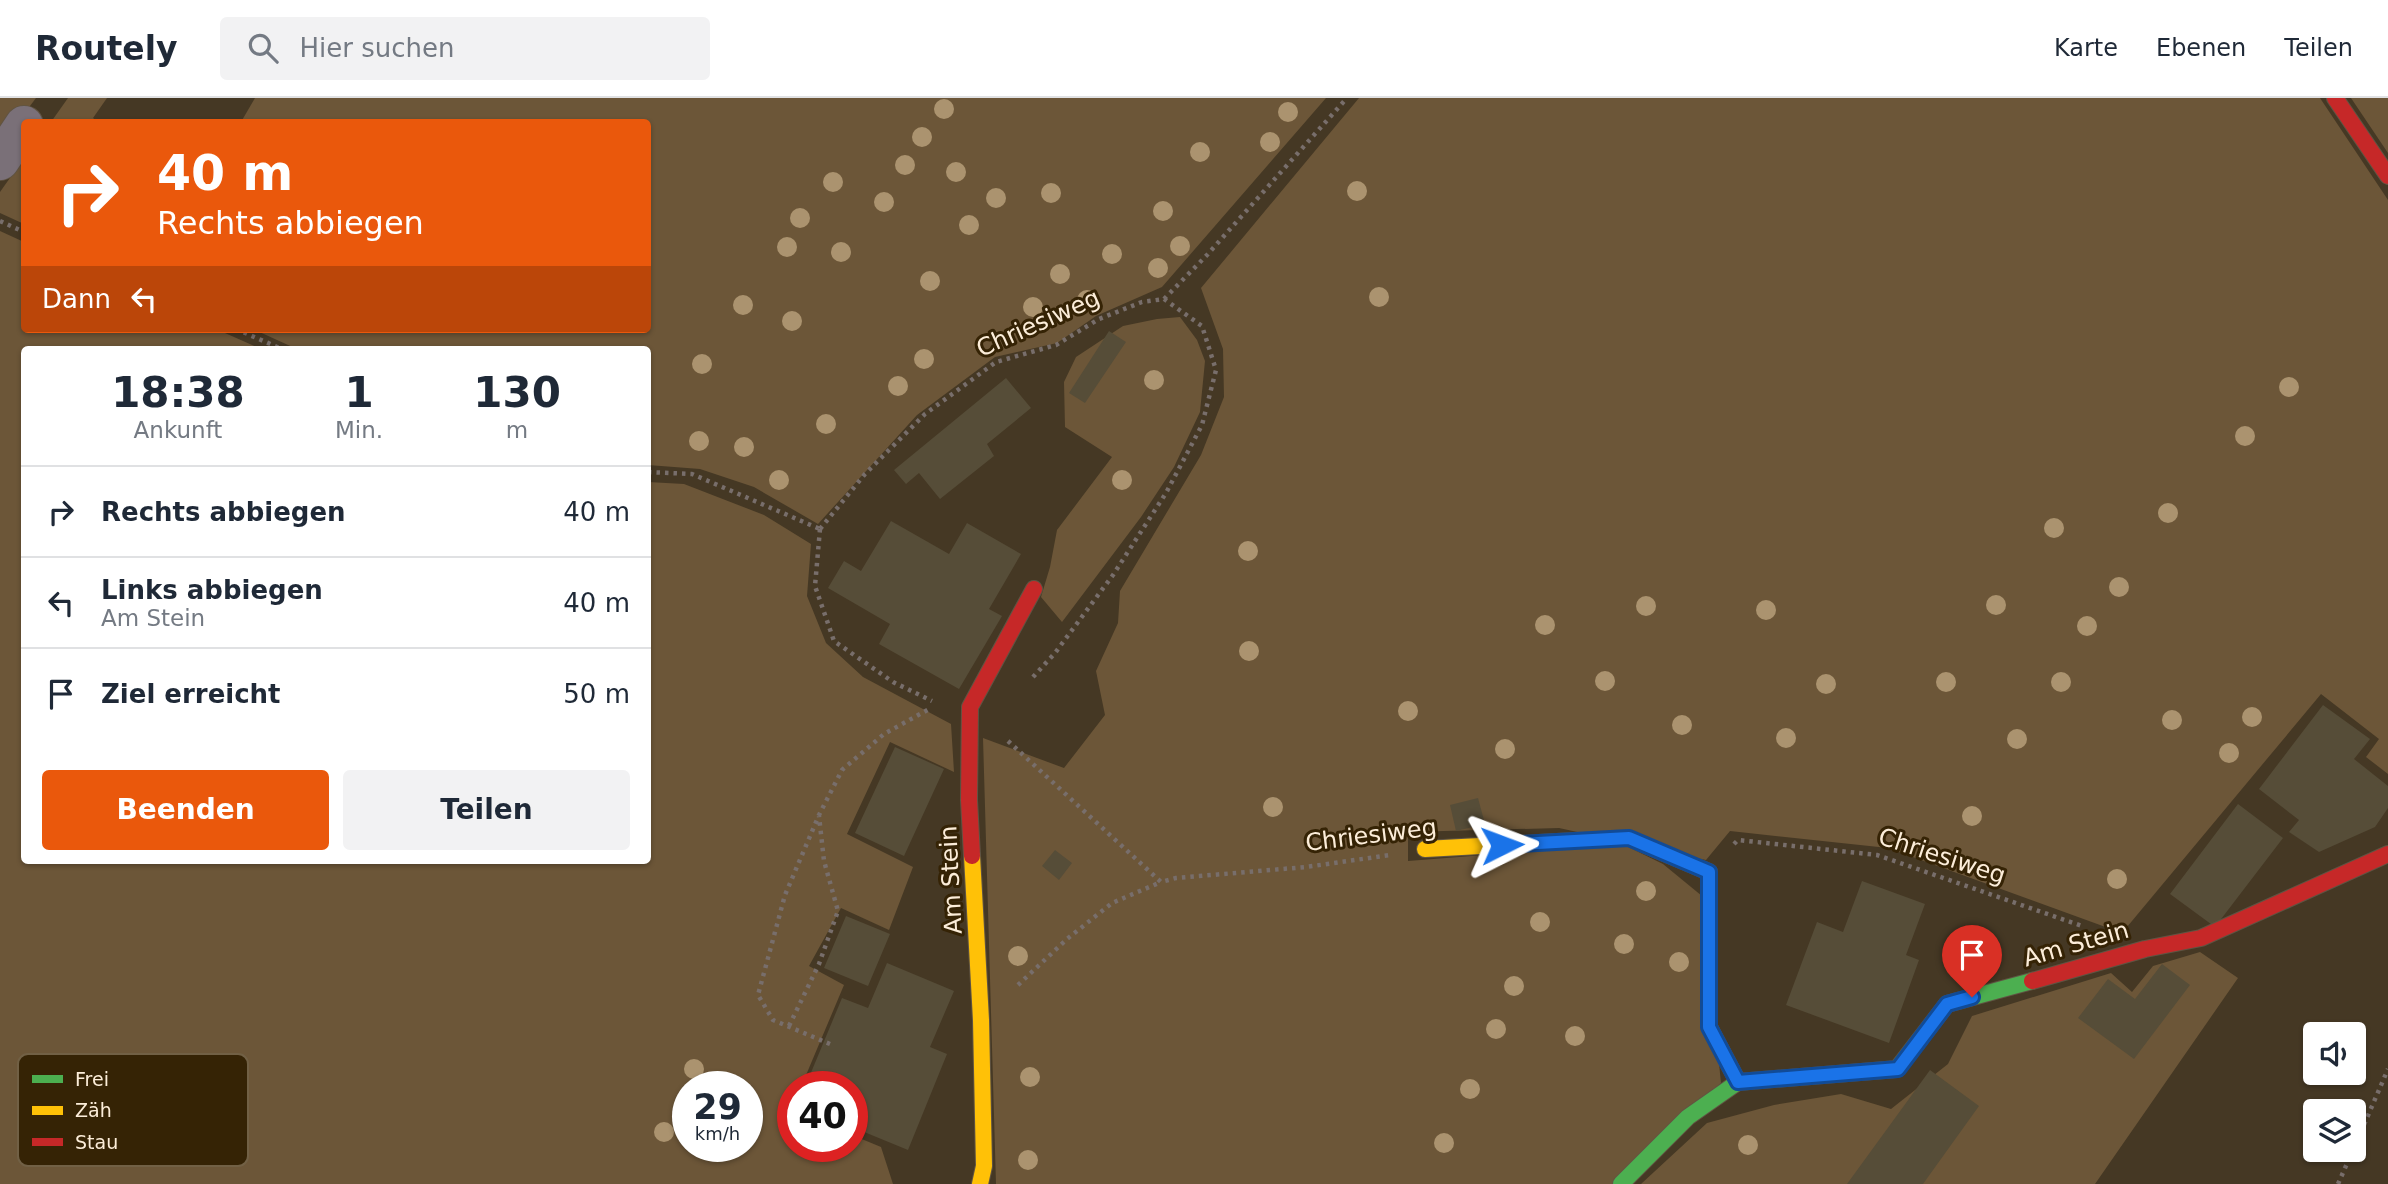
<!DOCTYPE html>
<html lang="de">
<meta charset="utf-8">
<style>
:root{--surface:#fff;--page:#f2f2f3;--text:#1f2937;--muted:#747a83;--line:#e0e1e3;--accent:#ea580c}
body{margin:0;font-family:"DejaVu Sans",sans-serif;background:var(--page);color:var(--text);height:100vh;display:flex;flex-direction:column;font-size:26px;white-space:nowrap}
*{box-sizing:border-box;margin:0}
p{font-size:23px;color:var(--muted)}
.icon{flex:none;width:38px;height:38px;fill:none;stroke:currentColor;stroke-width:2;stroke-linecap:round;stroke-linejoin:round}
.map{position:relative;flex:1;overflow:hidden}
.side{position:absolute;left:21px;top:248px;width:630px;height:518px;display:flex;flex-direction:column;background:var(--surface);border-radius:7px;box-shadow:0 2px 5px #0004}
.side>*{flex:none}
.top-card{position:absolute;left:21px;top:21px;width:630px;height:214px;border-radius:7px;box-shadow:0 2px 5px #0004;background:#ea580c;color:#fff;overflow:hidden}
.buttons{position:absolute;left:2303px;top:924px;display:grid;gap:14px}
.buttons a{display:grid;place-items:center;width:63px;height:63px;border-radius:7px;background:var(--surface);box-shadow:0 2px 5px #0004;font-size:35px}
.speed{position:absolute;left:672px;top:973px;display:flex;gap:14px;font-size:35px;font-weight:700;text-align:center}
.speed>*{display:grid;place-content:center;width:91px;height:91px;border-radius:50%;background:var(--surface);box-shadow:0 2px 5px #0004;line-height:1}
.speed small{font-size:18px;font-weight:400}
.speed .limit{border:10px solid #d22;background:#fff;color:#111}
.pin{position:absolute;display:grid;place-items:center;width:60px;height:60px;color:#fff;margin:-72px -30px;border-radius:50% 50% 50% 0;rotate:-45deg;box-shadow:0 0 7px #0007}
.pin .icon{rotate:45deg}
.me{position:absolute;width:77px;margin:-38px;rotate:87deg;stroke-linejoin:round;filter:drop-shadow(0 0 5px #0008)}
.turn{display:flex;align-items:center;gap:24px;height:147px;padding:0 21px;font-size:32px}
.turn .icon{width:91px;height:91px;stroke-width:2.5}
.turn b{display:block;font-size:49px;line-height:60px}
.then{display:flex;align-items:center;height:66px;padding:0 21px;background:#0003;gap:14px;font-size:26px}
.eta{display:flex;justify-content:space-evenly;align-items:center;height:119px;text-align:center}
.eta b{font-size:42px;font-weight:800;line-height:49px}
.cta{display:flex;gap:14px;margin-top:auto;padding:14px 21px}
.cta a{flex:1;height:80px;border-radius:7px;background:var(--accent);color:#fff;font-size:28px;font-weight:800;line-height:80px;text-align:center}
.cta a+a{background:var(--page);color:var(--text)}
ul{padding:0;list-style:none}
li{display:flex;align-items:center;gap:21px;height:91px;padding:0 21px;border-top:2px solid var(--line)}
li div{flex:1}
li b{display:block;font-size:26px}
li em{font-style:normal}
header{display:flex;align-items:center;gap:42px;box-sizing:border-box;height:98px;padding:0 35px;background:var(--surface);border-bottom:2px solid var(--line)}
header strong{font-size:33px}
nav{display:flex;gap:38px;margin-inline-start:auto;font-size:24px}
.search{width:490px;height:63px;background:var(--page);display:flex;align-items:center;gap:18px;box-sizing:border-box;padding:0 24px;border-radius:7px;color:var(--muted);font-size:26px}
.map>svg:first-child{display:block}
</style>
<header>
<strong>Routely</strong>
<div class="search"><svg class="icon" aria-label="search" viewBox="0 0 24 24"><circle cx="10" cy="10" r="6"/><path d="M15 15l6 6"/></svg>Hier suchen</div>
<nav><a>Karte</a><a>Ebenen</a><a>Teilen</a></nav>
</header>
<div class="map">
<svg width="2388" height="1086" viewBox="0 0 2388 1086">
<rect width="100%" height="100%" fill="#453824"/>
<path fill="#6c5638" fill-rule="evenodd" d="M0 0H36L0 48Z
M68 0H107L93 20 98 24H51Z
M255 0H1326L1162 189 1096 218 1057 245 995 259 917 317 818 426 754 389 700 371 648 367V252H299L253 231H648V24H241Z
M1359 0H2320L2388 102V676L2366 659 2379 641 2321 596 2122 835 1888 750 1730 733 1706 762 1559 730 1408 734V763L1622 746 1663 766 1702 798 1721 985 1612 1086H996L983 640 1064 670 1105 617 1096 573 1118 525 1120 493 1201 357 1224 299 1223 251 1201 190Z
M2351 0H2388V55Z
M24 60V126L0 115V94Z
M0 133 24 144V231H216L263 252H24V763H648V384L684 386 764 417 811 446 807 498 826 545 863 579 951 626 954 674 890 644 847 736 913 769 889 832 841 810 809 868 844 887 801 989H793V1007L790 1013 793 1015V1048H852V1037L881 1049 893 1086H0ZM688 989H747V1048H688Z
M1180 219 1197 242 1205 263 1200 314 1174 369 1141 419 1062 524 1041 499 1050 469 1057 432 1112 359 1065 329 1064 284 1076 259 1123 228 1157 221Z
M2200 854 2238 880 2095 1086H1641L1707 1025 1774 1007 1841 996 1891 1011 1948 966 1972 918 2111 875 2132 894 2153 868Z"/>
<path fill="#564d38" d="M1109 233 1126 244 1085 305 1069 295Z
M1006 280 1031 310 987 346 994 358 940 401 919 375 906 386 894 372Z
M891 423 949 456 967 425 1021 456 989 511 1002 518 959 591 879 546 890 526 828 490 844 463 861 473Z
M2323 607 2370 641 2354 661 2388 688V710L2375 729 2319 754 2289 734 2299 722 2259 691Z
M895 649 944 671 904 758 855 735Z
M1478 700 1485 726 1456 733 1450 707Z
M2238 706 2283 740 2215 829 2170 796Z
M1055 752 1072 765 1059 782 1042 768Z
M1862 783 1925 806 1906 857 1919 862 1889 945 1786 907 1817 824 1843 834Z
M846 818 890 836 868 888 824 870Z
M887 865 954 893 930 949 947 956 908 1052 852 1029V989H805L842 900 868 910Z
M2162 866 2190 887 2134 961 2078 920 2108 881 2135 901Z
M1930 972 1979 1008 1923 1086H1847Z"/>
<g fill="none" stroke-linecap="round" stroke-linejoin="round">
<defs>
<path id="street" d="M0 63 24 27"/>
<path id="fast" d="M1709 881V929L1738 984
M1621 1086 1688 1019 1738 984 1897 971 1947 906 2032 883"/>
<path id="slow" d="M1425 751 1629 740 1709 774V881
M972 758 981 922 984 1068 980 1086"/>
<path id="jam" d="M2335 0 2388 78
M972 758 969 702 970 609 1034 491
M2032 883 2145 851 2201 840 2388 756"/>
</defs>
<use href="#street" stroke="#605443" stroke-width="40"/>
<use href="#fast" stroke="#605443" stroke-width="18"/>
<use href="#slow" stroke="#605443" stroke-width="18"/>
<use href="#jam" stroke="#605443" stroke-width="18"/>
<path stroke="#786e6b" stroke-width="4.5" stroke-dasharray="3.5 5" stroke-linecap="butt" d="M0 123 24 134
M236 231 284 252
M648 374 692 376 820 431
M820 431 815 488 834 543 893 584 932 603
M820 431 865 376 925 316 996 264 1056 247 1099 221 1142 204 1164 201 1207 157 1347 0
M1033 579 1055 555 1113 477 1166 395 1202 327 1216 272 1202 228 1164 201
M1008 643 1161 784 1176 780 1306 769 1390 757
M1734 746 1738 742 1877 757 2082 828
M1018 887 1067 841 1112 805 1161 784
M789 928 819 866 838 813 824 763 819 718
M830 946 773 922 758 897 785 797 819 717 842 672 884 636 931 610
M2354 1050 2388 971
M2338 1086 2353 1052"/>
<use href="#street" stroke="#7a7078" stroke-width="38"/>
<use href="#fast" stroke="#4caf50" stroke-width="16"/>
<use href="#slow" stroke="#ffc107" stroke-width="16"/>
<use href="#jam" stroke="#c62828" stroke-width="16"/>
</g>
<g fill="#ab936f">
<circle cx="944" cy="11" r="10"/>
<circle cx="1288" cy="14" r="10"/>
<circle cx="922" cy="39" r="10"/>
<circle cx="1270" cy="44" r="10"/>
<circle cx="1200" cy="54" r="10"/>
<circle cx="905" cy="67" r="10"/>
<circle cx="956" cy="74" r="10"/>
<circle cx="833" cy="84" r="10"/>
<circle cx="1357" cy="93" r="10"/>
<circle cx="1051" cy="95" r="10"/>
<circle cx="996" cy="100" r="10"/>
<circle cx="884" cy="104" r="10"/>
<circle cx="1163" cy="113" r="10"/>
<circle cx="800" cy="120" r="10"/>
<circle cx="969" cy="127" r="10"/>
<circle cx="1180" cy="148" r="10"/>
<circle cx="787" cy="149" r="10"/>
<circle cx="841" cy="154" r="10"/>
<circle cx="1112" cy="156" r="10"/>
<circle cx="1158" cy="170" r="10"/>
<circle cx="1060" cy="176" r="10"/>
<circle cx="930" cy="183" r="10"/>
<circle cx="1379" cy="199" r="10"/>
<circle cx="1087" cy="202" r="10"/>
<circle cx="743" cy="207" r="10"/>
<circle cx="1033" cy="209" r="10"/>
<circle cx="792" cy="223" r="10"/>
<circle cx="924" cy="261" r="10"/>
<circle cx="702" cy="266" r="10"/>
<circle cx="1154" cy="282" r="10"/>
<circle cx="898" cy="288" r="10"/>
<circle cx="2289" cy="289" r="10"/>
<circle cx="826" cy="326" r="10"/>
<circle cx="2245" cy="338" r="10"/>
<circle cx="699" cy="343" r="10"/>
<circle cx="744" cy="349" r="10"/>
<circle cx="779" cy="382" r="10"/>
<circle cx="1122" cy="382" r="10"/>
<circle cx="2168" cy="415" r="10"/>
<circle cx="2054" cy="430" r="10"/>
<circle cx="1248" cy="453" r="10"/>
<circle cx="2119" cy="489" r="10"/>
<circle cx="1996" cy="507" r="10"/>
<circle cx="1646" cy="508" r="10"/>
<circle cx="1766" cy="512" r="10"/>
<circle cx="1545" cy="527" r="10"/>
<circle cx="2087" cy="528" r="10"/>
<circle cx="1249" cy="553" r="10"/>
<circle cx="1605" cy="583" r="10"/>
<circle cx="1946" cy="584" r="10"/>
<circle cx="2061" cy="584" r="10"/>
<circle cx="1826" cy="586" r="10"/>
<circle cx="1408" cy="613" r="10"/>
<circle cx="2252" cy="619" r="10"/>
<circle cx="2172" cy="622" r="10"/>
<circle cx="1682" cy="627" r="10"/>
<circle cx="1786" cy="640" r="10"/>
<circle cx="2017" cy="641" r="10"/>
<circle cx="1505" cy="651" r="10"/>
<circle cx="2229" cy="655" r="10"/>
<circle cx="1273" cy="709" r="10"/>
<circle cx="1972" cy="718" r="10"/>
<circle cx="2117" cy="781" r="10"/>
<circle cx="1646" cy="793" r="10"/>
<circle cx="1540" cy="824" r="10"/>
<circle cx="1624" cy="846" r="10"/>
<circle cx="1018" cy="858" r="10"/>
<circle cx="1679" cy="864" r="10"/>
<circle cx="1514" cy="888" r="10"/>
<circle cx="1496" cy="931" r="10"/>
<circle cx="1575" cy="938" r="10"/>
<circle cx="694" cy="971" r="10"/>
<circle cx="1030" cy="979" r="10"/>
<circle cx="1470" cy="991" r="10"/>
<circle cx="664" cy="1034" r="10"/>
<circle cx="1444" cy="1045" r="10"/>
<circle cx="1748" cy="1047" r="10"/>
<circle cx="1028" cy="1062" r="10"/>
</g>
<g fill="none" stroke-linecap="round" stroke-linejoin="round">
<defs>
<path id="route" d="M1502 747 1629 740 1709 774V929L1738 984 1898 971 1947 906 1972 899"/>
</defs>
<use href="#route" stroke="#114b97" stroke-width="18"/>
<use href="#route" stroke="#1a73e8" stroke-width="12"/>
</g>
<g text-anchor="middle" stroke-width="6" stroke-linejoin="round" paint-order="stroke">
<g font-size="24" fill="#fcedd9" stroke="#352305">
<text transform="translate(1038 225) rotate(-24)" y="8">Chriesiweg</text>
<text transform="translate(1371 737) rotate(-7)" y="8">Chriesiweg</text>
<text transform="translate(1942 758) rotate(18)" y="8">Chriesiweg</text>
<text transform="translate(951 782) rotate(-93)" y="8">Am Stein</text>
<text transform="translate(2076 846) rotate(-16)" y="8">Am Stein</text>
</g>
</g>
<rect x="18" y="956" width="230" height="112" rx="10" fill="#352305" stroke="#716045" stroke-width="2"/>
<rect x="32" y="977" width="31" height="8" fill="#4caf50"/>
<rect x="32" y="1008" width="31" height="9" fill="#ffc107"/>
<rect x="32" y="1040" width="31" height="8" fill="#c62828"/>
<g font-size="19" fill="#fcedd9">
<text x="75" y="988">Frei</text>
<text x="75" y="1019">Zäh</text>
<text x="75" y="1051">Stau</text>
</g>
</svg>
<div class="buttons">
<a><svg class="icon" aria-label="sound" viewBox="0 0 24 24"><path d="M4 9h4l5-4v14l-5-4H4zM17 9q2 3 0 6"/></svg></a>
<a><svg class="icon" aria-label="layers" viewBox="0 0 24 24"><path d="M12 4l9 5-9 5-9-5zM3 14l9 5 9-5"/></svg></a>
</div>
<div class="speed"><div>29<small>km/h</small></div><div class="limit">40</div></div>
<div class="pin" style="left:1972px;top:899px;background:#d93025"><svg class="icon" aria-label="arrive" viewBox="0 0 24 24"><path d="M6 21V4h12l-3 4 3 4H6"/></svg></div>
<svg class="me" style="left:1502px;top:747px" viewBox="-20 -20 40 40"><path d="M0-17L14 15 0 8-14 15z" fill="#1a73e8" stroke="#fff" stroke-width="4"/></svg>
<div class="top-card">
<div class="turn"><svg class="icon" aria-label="right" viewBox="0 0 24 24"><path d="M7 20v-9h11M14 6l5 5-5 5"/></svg><div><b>40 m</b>Rechts abbiegen</div></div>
<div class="then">Dann<svg class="icon" aria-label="left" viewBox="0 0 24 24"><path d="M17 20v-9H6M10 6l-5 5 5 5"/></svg></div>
</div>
<section class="side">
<div class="eta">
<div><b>18:38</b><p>Ankunft</p></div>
<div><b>1</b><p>Min.</p></div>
<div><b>130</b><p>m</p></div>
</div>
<ul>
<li><svg class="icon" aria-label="right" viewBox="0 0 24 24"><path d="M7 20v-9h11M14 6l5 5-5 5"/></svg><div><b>Rechts abbiegen</b></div><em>40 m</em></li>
<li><svg class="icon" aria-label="left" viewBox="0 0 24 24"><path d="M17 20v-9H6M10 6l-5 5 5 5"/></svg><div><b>Links abbiegen</b><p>Am Stein</p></div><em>40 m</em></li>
<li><svg class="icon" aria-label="arrive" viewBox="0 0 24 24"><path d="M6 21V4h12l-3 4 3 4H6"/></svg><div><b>Ziel erreicht</b></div><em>50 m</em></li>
</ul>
<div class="cta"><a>Beenden</a><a>Teilen</a></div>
</section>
</div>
